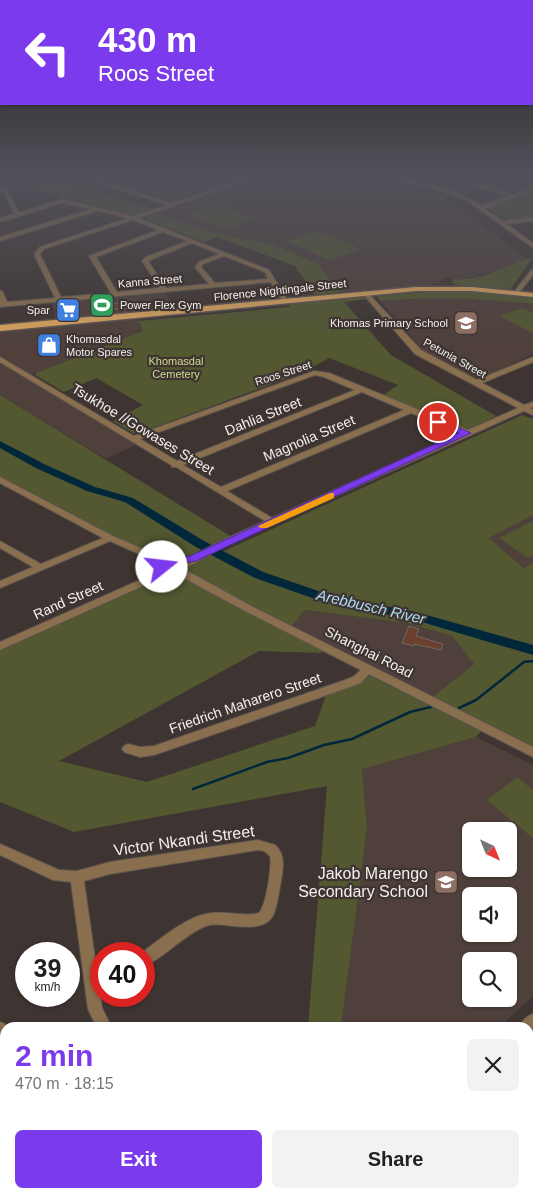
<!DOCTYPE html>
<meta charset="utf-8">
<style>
:root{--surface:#fff;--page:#f2f2f2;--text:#202124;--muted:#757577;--accent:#7c3aed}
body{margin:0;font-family:Arial,sans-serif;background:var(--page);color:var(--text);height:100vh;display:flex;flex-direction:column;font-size:19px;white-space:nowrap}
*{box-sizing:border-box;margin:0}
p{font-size:16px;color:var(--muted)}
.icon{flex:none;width:28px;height:28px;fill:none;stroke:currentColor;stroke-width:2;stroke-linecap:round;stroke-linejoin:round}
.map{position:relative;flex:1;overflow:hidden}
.drawer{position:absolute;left:0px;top:1022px;width:534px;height:176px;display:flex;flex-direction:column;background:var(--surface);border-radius:15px 15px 0 0;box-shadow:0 1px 4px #0004}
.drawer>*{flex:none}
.top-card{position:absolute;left:0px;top:0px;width:534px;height:105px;box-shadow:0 1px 4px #0004;background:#7c3aed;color:#fff;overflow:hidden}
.needle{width:32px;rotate:137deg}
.fabs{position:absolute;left:462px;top:822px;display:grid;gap:10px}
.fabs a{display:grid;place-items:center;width:55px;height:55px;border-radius:8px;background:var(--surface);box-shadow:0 1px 4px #0004;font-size:25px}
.speed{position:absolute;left:15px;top:942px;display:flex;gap:10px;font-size:25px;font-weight:700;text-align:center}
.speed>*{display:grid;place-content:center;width:65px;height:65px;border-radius:50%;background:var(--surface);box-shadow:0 1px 4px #0004;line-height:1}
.speed small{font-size:12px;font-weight:400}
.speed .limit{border:8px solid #d22;background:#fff;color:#111}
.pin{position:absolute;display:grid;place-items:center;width:42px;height:42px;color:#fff;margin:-21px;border:2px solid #fff;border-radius:50%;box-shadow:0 1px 5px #0007}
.me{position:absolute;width:55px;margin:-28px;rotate:74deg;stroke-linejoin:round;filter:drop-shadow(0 0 4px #0008)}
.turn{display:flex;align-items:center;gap:18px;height:105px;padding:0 15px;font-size:22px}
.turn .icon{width:65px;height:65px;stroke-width:2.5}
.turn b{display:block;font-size:35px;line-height:42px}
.round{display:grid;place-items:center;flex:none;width:52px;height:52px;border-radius:8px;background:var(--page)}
.head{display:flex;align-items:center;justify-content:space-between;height:85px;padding:0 15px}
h1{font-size:30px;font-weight:700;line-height:38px;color:var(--accent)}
.primary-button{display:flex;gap:10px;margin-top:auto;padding:10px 15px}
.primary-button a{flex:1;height:58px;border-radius:8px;background:var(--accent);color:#fff;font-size:20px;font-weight:700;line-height:58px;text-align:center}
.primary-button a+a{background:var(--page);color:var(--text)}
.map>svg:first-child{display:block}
</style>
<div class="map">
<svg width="533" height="1198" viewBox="0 0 533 1198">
<rect width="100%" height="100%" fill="#3e3532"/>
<path fill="#4f403b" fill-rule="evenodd" d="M89 177H250L172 202Z
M266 177H333L437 194 450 200 527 259 492 272 461 280 445 278 439 283 432 285 341 293 318 264 272 244 212 233 156 213Z
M164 290 176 312 138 316 143 331 31 375 0 357V330L56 323 52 300Z
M418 297 487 299 533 304V354L482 378 474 377 425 352 380 301Z
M0 362 137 444 106 459 0 395Z
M533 515V563L525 568 488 538Z
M305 610 406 623 452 636 474 664 429 700 290 628Z
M476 737 533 765V996L499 1027 341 1028 367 828 362 769ZM471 831H509V869H471ZM471 896H509V934H471ZM471 961H509V999H471Z"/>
<path fill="#535831" d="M7 177H50L54 178 51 180 67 185 71 184 155 209 137 215H130L35 190 29 191 26 187Z
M533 190V198L531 199 533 200V218C513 220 507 222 490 210L491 207Z
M218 204 255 218 225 229 188 214Z
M156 213 212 233 272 244 318 264 340 292 315 295 295 266 217 237 204 242 144 219Z
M316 231 361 249 330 260 286 241Z
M533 257 510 290 462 286 452 283 453 279C480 282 507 264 533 257Z
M454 290 533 297V304C481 298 432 296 380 301L377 296Z
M361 296 368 299 344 302 391 355 496 416 470 429 462 428 382 396 398 385 329 358 304 372 139 433H133L113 421 143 405 96 378 64 392 35 375 36 373 143 331 139 321 290 307 288 303Z
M523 308 533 313V333L499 316Z
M0 395 232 537 176 563H167L0 480Z
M522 415 533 419V515L489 538 524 568 533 563V752L485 727 476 737 362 769 367 828 341 1027H308L327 786 74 832 0 802V650L161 578 182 579 189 581 323 650 321 653 259 651 59 761 147 782 315 726 328 690 349 683 368 669 429 700 474 664 452 636 406 623 305 610 290 628 180 571 211 550 259 575 276 581 220 553Z
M533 521V555L528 558 499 538Z
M517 777 533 790V838L487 800Z"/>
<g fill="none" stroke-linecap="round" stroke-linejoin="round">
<path stroke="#01273b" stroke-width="2.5" d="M459 708 476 700 524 662 533 661
M193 789 267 762 288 758 324 745 352 739 410 712 431 707"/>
<path fill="#01273b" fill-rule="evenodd" d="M0 441 44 464 95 487 133 498 204 541 263 572 330 595 416 612 533 645V655L415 620 324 602 255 578 196 547 125 502 87 491 36 468 0 448Z"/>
</g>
<path fill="#6b3e2e" stroke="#726864" d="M136 301 139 308 113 309 111 304Z
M409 626 419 629 416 636 443 644 441 650 414 644V646L402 643Z"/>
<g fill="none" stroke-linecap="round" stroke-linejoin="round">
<defs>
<path id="minor" d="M80 177H88L172 203 252 177H260L138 218 269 270 288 301 283 302 271 282 0 307V290L3 292 7 302 55 298 34 254 40 247 128 218 98 211 0 241V237L91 209 62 203 0 222V218L14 214 4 193 0 190V186L8 191 19 213 62 199 133 216 167 205ZM133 220 158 230 89 256 111 293 61 297 40 254 44 249ZM163 232 187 241 146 257 142 261 160 288 117 292 96 257ZM192 243 219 254 199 262 195 267 209 284 166 288 148 261ZM224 256 265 272 268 279 215 283 201 267 203 264Z
M378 177C410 177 456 188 482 206L507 196 449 177C460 177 476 186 485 185 495 184 502 177 512 177L489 187 512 195 533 186V190L485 209 503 221 533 217V221L507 224 533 243V248L466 200 432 188Z
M533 269V275L518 294H514V292L531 270Z
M365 291 367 292 421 350 477 380 533 357V362L482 383 524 405 533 402V407L530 408 533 410V415L524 411 225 546 184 569 253 607 533 747V757L369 674 361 683 353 686 154 755 140 757 124 752 122 749 124 746 128 744 140 747 154 746 345 680 353 677 361 670 245 611 180 576 171 578 165 576 0 650V642L158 572 159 563 110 541 0 588V581L33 567 0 548V541L41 564 103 538 0 483V477L113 536 169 560 174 559 181 562 219 542 265 521 176 467H172L171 465 0 362V357L134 436 314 371 329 373 468 430 518 408 415 354 363 294V292ZM315 375 324 377 355 390 177 461 140 439ZM362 392 404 410 221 487 183 465ZM411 413 461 433 272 518 227 491ZM173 565 176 567 174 571 167 570 168 567Z
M258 840 275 845C286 855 283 868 281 881 274 918 277 930 232 926 224 925 214 923 206 926 183 935 166 957 144 966V954H140C159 940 188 915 211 913 227 911 243 917 259 913 266 906 272 867 270 856L264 851 258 850 110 874 84 881 102 1008 112 1028H97L88 1009 71 882 53 880 0 855V844L59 870 77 871 110 862Z
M533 1014V1031L529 1034V1028H519C522 1021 526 1016 533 1014Z
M0 1022 5 1024 7 1028H5V1066L0 1064Z
M533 1158V1178L529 1179V1159Z
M5 1171V1189L0 1191V1173Z
M137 1194H157L156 1198H136Z
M213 1194H231L232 1198H214Z
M333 1194H353L352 1198H332Z
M373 1194H392L393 1198H374Z
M495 1194H514L513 1198H494Z"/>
<path id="major" d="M416 287H472L533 293V297L472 291H416L0 331V325Z"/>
</defs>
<use href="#minor" stroke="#5b5350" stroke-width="2"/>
<use href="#major" stroke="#5b5350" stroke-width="3"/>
<use href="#minor" fill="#8a6f4e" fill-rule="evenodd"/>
<use href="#major" fill="#dba45e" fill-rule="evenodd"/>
</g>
<linearGradient id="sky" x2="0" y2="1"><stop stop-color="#221d1c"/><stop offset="0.51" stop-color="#52515a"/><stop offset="1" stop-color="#52515a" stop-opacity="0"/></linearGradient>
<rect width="533" height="345" fill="url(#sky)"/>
<path fill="#7c3aed" stroke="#51269a" d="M438 419 471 433 196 561 172 565 162 571 156 567 165 560 190 556 459 433 435 424V420Z"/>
<path fill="#f59e0b" d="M330 493H334V498L267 528H260L258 526Z"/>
<defs>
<symbol id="stadium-square" viewBox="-11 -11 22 22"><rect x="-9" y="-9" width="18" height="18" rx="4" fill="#2e9e5b" stroke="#3e3532"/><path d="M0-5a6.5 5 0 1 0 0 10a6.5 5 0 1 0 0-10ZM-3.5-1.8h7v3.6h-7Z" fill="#fff"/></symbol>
<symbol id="supermarket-square" viewBox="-11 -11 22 22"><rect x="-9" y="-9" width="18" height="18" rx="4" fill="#3f7fe0" stroke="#3e3532"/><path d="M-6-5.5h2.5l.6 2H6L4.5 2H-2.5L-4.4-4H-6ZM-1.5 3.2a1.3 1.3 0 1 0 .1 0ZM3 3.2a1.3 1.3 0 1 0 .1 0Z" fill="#fff"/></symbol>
<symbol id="school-square" viewBox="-11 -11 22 22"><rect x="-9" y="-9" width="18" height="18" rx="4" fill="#8d6e63" stroke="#3e3532"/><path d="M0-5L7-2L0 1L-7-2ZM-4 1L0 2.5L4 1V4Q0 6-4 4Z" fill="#fff"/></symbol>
<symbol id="shop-square" viewBox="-11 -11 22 22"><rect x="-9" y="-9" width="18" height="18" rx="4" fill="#3f7fe0" stroke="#3e3532"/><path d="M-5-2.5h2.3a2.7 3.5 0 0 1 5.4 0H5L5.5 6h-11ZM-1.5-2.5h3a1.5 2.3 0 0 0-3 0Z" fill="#fff"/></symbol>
</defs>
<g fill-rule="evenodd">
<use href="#stadium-square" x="88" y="291" width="28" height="28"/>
<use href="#supermarket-square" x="54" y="296" width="28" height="28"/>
<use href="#school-square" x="452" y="309" width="28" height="28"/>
<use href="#shop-square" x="35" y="331" width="28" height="28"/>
<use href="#school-square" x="432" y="868" width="28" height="28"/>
</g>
<g text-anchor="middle" stroke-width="4.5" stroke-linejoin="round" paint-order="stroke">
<g font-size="11" fill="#f4efed" stroke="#3e3532">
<text transform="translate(150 281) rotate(-5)" y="4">Kanna Street</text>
<text transform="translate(280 290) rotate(-6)" y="4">Florence Nightingale Street</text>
<text transform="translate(455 358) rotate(29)" y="4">Petunia Street</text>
<text transform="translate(283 373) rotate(-18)" y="4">Roos Street</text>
</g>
<g font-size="11" fill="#f4efed" stroke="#3e3532" text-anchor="start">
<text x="120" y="309">Power Flex Gym</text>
<text x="50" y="314" text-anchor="end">Spar</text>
<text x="448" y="327" text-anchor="end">Khomas Primary School</text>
<text x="66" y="343">Khomasdal<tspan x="66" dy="13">Motor Spares</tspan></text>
</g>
<g font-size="11" fill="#d1dc90" stroke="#3e3532">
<text x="176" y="365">Khomasdal<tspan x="176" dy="13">Cemetery</tspan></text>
</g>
<g font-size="14" fill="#f4efed" stroke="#3e3532">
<text transform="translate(263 416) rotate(-22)" y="5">Dahlia Street</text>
<text transform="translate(143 429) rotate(31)" y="5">Tsukhoe //Gowases Street</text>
<text transform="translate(309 438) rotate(-23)" y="5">Magnolia Street</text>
<text transform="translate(68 600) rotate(-24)" y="5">Rand Street</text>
<text transform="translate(369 652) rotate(27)" y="5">Shanghai Road</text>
<text transform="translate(245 703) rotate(-19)" y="5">Friedrich Maharero Street</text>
</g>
<g font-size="15" font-style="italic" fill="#afdaf5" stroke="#3e3532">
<text transform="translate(371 607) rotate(13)" y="5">Arebbusch River</text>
</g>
<g font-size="16" fill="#f4efed" stroke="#3e3532">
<text transform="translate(184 840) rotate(-8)" y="6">Victor Nkandi Street</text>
</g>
<g font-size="16" fill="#f4efed" stroke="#3e3532" text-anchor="end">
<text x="428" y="879">Jakob Marengo<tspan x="428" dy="18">Secondary School</tspan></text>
</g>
</g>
</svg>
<div class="fabs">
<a><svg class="needle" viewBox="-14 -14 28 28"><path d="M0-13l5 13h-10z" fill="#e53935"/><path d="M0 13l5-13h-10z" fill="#757577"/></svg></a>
<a><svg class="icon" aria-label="sound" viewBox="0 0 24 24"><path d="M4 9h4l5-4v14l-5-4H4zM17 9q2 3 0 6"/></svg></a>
<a><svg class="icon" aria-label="search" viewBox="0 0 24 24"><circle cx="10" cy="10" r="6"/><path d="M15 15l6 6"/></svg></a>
</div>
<div class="speed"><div>39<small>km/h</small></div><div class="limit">40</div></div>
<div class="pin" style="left:438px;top:422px;background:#d93025"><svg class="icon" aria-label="arrive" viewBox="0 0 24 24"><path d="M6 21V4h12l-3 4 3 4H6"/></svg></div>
<svg class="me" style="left:162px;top:567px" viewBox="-20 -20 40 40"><circle r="19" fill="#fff"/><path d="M0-13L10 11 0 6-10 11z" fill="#7c3aed"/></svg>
<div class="top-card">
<div class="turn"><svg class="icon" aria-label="left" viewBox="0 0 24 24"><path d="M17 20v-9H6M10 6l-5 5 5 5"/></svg><div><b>430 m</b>Roos Street</div></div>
</div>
<section class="drawer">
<div class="head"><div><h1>2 min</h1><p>470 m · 18:15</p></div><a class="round"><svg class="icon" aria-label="close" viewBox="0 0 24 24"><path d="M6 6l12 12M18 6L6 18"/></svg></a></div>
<div class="primary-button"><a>Exit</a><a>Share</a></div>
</section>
</div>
